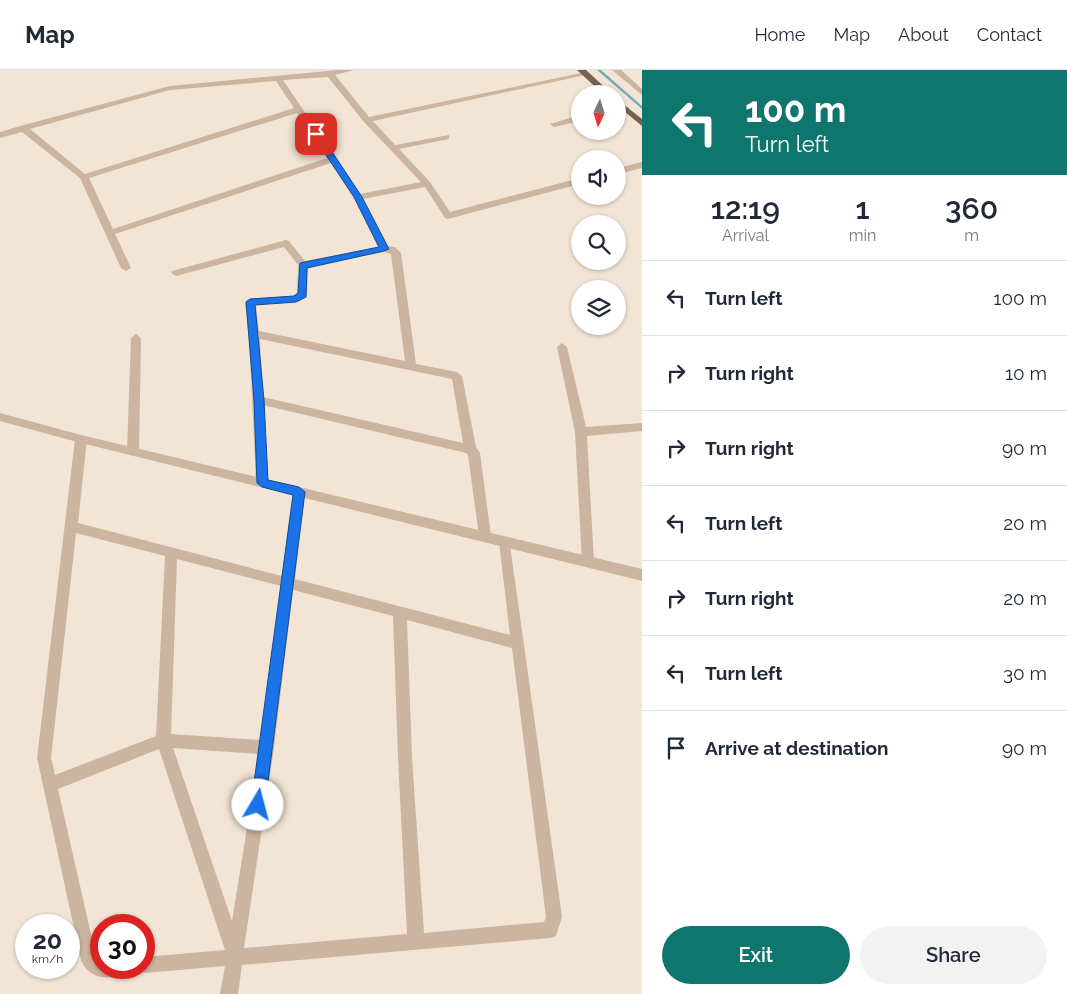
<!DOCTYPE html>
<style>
:root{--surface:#fff;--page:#f2f2f3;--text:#1f2937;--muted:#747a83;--line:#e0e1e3;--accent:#0f766e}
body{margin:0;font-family:Raleway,sans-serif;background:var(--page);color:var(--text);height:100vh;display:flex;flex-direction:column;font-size:19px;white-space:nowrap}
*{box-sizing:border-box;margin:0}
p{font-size:16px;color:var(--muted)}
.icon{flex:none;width:28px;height:28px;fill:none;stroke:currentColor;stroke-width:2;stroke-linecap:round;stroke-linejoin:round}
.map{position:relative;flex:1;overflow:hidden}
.drawer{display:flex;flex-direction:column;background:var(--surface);width:425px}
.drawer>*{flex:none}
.banner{background:#0f766e;color:#fff;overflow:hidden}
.needle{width:32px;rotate:184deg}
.controls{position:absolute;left:571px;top:15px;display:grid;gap:10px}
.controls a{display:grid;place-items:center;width:55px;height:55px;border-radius:50%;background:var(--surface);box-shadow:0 1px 4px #0004;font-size:25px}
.speed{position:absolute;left:15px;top:844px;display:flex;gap:10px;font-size:25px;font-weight:700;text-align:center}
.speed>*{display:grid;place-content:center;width:65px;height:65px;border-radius:50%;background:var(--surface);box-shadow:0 1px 4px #0004;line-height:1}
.speed small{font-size:12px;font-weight:400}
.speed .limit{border:8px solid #d22;background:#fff;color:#111}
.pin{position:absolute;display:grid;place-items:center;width:42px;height:42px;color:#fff;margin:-21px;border-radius:10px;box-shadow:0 2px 8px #0006}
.me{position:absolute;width:55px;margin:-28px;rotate:8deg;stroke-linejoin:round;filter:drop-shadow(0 0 4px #0008)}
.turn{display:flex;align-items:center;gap:18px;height:105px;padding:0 20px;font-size:22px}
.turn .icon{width:65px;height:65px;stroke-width:2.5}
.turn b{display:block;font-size:35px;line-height:42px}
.eta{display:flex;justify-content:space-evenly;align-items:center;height:85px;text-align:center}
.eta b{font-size:30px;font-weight:600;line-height:35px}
.primary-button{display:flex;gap:10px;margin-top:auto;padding:10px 20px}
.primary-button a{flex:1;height:58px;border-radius:30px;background:var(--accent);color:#fff;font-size:20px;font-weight:600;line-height:58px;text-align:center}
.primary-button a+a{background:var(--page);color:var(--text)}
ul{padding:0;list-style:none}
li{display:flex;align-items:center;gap:15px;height:75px;padding:0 20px;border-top:1px solid var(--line)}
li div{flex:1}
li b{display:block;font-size:19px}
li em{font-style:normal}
header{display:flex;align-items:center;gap:30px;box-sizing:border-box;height:70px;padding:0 25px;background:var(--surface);border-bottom:1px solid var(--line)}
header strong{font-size:24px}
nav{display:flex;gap:28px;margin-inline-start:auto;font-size:18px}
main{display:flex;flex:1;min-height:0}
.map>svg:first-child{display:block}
</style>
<header>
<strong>Map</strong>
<nav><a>Home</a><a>Map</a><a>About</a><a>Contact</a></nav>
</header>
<main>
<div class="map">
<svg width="642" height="924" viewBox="0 0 642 924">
<rect width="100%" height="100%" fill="#f3e5d5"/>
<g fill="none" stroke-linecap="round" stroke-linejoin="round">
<path fill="#71aeb2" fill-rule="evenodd" d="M597 0H601L642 36V39Z"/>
<path fill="#cbb4a0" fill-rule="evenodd" d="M338 0H354L335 5 369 47 586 2 590 4 373 51 395 75 449 65V69L399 79 430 112 450 142 580 108V114L448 149 445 148 425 117 363 129 387 176 395 177 401 183 416 294 457 302 462 306 476 377 480 383 491 466 489 470 485 471 481 470 479 466 468 385 466 383 263 335 268 413 266 416H258L256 413 249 264 245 232 250 229 293 226 297 223 298 195 284 177 176 206 171 203 172 201 286 170 289 171 305 191 378 177 353 127 331 93 115 164 131 198 126 201 121 198 80 108 22 62 0 68V62L20 56 170 16ZM328 7 364 52 421 112 360 124 283 10ZM276 11 294 38 85 104 30 59 170 20ZM297 43 327 88 113 159 89 108ZM384 182 391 184 405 291 259 261 256 235 300 231 307 224 308 197ZM260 269 452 309 463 373 263 327Z
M612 0H621L642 19V25Z
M626 37H629V41L618 43V39Z
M580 45V51L554 57 550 54Z
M642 92V98L618 104V98Z
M136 264 141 268 139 381 133 386 127 381 131 268Z
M562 273 567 277 586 357 642 353V361L587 366 594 492 593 496 588 497 583 496 582 492 575 362 557 277Z
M81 365 87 369 78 453 282 506 293 422 295 419H303L305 422 295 509 510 565 499 472 501 468 505 467 509 468 562 847 556 866 550 868 242 895 238 924H220L225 896 144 903 138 901 137 898H144V887L225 880 159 679 58 719 96 886 101 890V898H126L124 904C106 911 88 908 81 890L37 688 75 369ZM76 463 165 486 156 666 55 705 51 688ZM177 489 281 516 261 670 171 664ZM293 520 393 546 398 688 407 864 244 878 274 678ZM407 550 512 578 546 847 544 852 424 863 412 688ZM173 678 259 684 232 851Z"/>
<path fill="#cbb4a0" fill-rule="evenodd" d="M0 343 81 365 642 499V511L81 373 0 351Z"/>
<path fill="#786053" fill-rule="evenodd" d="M577 0H586L612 24H603Z
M618 30 642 49V56L618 36Z"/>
</g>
<path fill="#1a73e8" stroke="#114b97" d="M314 62H319L362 127 389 179 384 181 307 198 306 227 296 232 255 235 264 330 268 410 299 417 305 422 265 735 263 740 258 742 253 740 251 735 293 425 262 417 257 413 254 330 246 232 250 229 294 226 298 223 300 193 379 177 354 127 312 64Z"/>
</svg>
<div class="controls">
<a><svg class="needle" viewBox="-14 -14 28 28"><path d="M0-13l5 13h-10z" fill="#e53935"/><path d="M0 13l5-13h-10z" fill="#747a83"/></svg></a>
<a><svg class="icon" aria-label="sound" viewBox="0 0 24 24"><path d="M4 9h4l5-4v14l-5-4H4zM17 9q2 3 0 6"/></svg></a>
<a><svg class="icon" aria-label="search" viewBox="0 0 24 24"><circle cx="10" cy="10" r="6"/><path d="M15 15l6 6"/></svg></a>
<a><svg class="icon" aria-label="layers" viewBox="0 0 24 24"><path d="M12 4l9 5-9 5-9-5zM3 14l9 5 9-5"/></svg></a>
</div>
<div class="speed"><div>20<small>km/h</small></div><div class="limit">30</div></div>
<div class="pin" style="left:316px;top:64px;background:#d93025"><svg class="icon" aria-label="arrive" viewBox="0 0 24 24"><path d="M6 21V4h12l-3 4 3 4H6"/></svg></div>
<svg class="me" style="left:258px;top:735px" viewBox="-20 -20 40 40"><circle r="19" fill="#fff"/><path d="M0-13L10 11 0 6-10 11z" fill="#1a73e8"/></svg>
</div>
<section class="drawer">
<div class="banner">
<div class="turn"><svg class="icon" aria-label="left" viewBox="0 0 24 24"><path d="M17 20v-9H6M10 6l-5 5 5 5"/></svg><div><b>100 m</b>Turn left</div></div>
</div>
<div class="eta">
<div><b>12:19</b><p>Arrival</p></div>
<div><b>1</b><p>min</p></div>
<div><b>360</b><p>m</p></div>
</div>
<ul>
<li><svg class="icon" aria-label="left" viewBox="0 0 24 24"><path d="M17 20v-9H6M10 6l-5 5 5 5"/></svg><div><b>Turn left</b></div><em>100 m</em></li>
<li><svg class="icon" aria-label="right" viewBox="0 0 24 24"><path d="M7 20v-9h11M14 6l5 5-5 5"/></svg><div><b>Turn right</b></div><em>10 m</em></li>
<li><svg class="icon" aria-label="right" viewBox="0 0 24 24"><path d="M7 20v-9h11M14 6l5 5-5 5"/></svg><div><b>Turn right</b></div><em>90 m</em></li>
<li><svg class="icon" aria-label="left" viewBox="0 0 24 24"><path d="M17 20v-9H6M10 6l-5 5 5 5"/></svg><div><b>Turn left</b></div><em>20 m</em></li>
<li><svg class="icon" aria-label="right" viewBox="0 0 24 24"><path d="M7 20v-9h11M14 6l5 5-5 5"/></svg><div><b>Turn right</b></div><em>20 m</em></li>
<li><svg class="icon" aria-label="left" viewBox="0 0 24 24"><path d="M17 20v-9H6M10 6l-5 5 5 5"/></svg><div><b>Turn left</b></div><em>30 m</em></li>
<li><svg class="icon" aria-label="arrive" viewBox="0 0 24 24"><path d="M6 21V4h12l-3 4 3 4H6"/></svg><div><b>Arrive at destination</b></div><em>90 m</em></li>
</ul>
<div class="primary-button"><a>Exit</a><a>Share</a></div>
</section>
</main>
